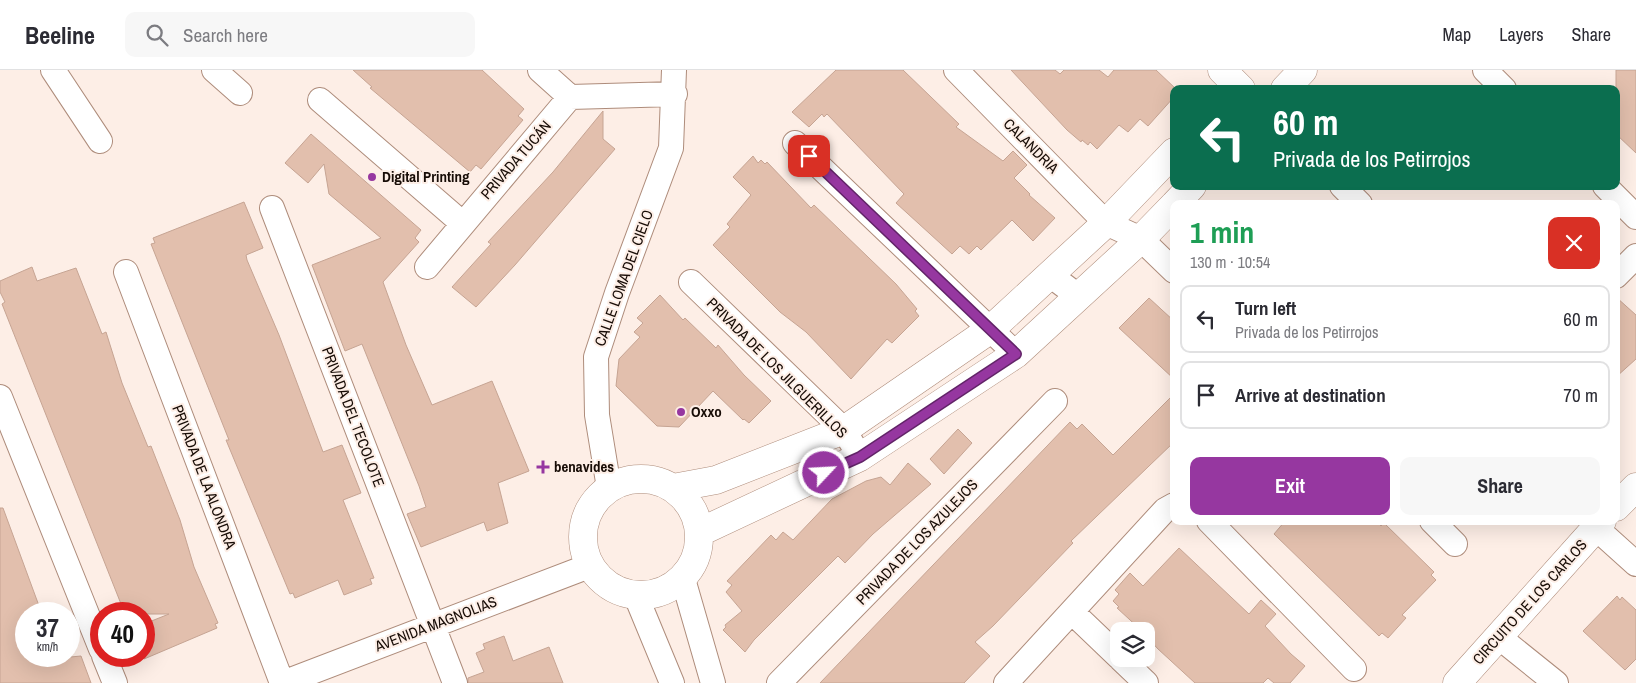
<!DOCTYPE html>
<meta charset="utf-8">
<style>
:root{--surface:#fff;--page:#f7f7f7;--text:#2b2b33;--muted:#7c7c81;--line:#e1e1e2;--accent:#9637a0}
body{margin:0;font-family:"Archivo Narrow",sans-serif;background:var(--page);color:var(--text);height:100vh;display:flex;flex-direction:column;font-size:19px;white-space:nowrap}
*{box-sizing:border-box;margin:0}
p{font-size:16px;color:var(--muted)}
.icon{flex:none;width:28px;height:28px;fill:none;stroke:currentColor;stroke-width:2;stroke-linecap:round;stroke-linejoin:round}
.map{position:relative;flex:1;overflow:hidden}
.drawer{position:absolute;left:1170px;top:130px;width:450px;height:325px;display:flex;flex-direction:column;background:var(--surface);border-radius:10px;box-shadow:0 5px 20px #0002}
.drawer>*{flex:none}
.banner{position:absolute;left:1170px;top:15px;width:450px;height:105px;border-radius:10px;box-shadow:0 5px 20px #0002;background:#0b6e4f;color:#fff;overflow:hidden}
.fabs{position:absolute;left:1110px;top:552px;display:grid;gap:10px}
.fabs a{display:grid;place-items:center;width:45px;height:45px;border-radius:10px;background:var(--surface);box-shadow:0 5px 20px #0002;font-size:25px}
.speed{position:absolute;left:15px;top:532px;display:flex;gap:10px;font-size:25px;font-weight:700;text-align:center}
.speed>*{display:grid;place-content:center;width:65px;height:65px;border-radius:50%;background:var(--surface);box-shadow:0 5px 20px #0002;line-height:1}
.speed small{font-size:12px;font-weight:400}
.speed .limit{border:8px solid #d22;background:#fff;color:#111}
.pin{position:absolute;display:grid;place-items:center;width:42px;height:42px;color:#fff;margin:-21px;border-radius:10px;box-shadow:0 2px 8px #0006}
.me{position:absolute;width:55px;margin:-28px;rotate:65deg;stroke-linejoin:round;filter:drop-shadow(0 0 4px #0008)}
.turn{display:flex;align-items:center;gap:18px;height:105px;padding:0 20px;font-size:22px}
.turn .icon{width:65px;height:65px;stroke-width:2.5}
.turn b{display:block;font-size:35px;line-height:42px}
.round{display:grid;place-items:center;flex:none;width:52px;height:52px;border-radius:10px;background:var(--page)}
.headline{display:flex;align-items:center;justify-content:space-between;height:85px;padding:0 20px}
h1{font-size:30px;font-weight:800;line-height:38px;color:#1e9e55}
.primary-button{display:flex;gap:10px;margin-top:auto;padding:10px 20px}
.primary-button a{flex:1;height:58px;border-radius:10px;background:var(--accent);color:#fff;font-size:20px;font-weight:800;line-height:58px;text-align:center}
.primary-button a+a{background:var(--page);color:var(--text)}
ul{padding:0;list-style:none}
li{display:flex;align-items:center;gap:15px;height:68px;margin:0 10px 8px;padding:0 10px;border:2px solid var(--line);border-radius:10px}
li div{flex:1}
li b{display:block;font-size:19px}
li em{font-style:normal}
header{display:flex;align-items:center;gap:30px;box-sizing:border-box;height:70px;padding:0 25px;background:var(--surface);border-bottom:1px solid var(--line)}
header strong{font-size:24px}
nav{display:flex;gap:28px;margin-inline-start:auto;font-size:18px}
.search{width:350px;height:45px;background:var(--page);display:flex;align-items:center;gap:12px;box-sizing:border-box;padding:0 18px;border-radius:10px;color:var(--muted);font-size:19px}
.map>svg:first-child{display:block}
</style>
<header>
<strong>Beeline</strong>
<div class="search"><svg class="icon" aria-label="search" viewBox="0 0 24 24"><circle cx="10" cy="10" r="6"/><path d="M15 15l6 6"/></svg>Search here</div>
<nav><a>Map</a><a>Layers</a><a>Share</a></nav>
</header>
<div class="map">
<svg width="1636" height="613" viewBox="0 0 1636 613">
<rect width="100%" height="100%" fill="#fdeee6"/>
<path fill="#e2bfad" stroke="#c6a493" d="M353 0H482L524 39 518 46 523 50 481 99 476 95 470 102 370 18 372 17Z
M836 0H903L959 54 956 57 1003 91 1013 81 1027 95 1014 108 1030 124 1029 125 1055 148 1033 171 1012 150 981 180 977 176 969 184 960 176 952 184 896 133 904 124 827 44 824 47 822 44 809 57 792 42Z
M1011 0H1055L1060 4 1064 0H1099L1108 7 1114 0H1156L1176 19H1174V27L1148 56 1140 49 1128 62 1119 55 1097 79 1090 72 1088 75 1082 70 1081 72 1067 60Z
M1616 0H1636V83L1616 64Z
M603 41V69L615 79 515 195 476 237 452 217 491 174 488 172 553 102Z
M311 64 421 160 415 168 419 172 383 212 406 275 432 335 492 311 529 401 498 413 508 453 487 461 484 452 421 477 407 444 426 437 419 416 362 274 345 281 312 195 381 168 329 124 324 94 308 113 285 93Z
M753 86 758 93 761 90 765 94 767 92 811 138 814 135 896 214 917 239 915 241 919 246 892 273 887 269 851 309 806 262 780 242 713 175 730 157 727 154 751 125 733 107Z
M244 132 263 178 246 185 247 190 279 265 323 382 342 375 361 423 343 430 374 508 370 509 372 514 344 525 338 510 295 528 293 523 290 524 226 370H229L151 174 155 173 153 168Z
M32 197 37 211 76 198 102 264 106 262 122 313 148 377 151 376 180 450 194 497 218 553 215 554 217 558 144 589V554L169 544H125L2 234 5 232 0 222V211Z
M660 225 683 250 685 248 716 278 718 275 744 305 771 331 749 353 744 349 743 350 713 321 679 357 657 356 616 316 619 289 640 267 634 262 643 253 637 248Z
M1616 227 1636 245V289L1616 307Z
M1149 228 1174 251V309L1119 258Z
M1174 324V372L1071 471 1073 473 993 556 975 572 990 586 964 613H820L1070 352 1077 359 1082 354 1113 385Z
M958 359 972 373 944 404 930 389Z
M908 393 931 414 873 464 845 493 838 486 754 570 745 582 723 560 726 557 725 555 742 541 726 522 732 515 727 511 771 465 776 470 783 462 793 470 832 429 866 411 881 407 890 415Z
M0 438H3L42 544H26V586H60V588L81 586 91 613H0Z
M1285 451H1376L1381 456 1384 453 1434 502 1431 505 1436 510 1402 545 1406 548 1388 568 1382 563 1379 566 1274 464Z
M1179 478 1249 544 1261 530 1276 544 1265 556 1291 584 1305 596 1290 613H1274L1268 608 1263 613H1195L1158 579 1146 566V561H1142L1117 538 1119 537 1113 531 1119 524 1115 520 1130 503 1143 516Z
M1617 526 1620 530 1622 527 1636 540V589L1625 600 1583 561Z
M504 566 513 591 549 577 563 613H468V608L484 602 476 583 485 579 483 574Z"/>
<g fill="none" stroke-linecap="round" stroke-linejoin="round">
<defs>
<path id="street" d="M53 0 100 71
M214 0 240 23
M540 0 570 27
M956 0 1106 153 1141 169 1174 201
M1485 0 1504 19
M320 30 462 153
M795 73 1016 284
M1342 116 1360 134
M1605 116 1636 147
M272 138 455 613
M427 197 570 27 675 24
M126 202 282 613
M1050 205 1078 226
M1616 206 1636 186
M691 212 844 360 860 387
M0 327 101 579
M609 418 597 345 596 287 617 223 671 78 674 0
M1209 451 1354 599
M1432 451 1455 474
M1596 458 1636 494
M683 509 713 613
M636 526 672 613
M1072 542 1119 587
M1500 568 1556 613
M104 586 115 613
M1121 589 1146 613
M283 613 589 496
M779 613 1055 331
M1006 613 1165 440 1174 435"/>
<path id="secondary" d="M1222 0 1241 19
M1285 19 1303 0
M1175 134 1192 116
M583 467a58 58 0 1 1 116 0a58 58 0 1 1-116 0Z
M673 418 716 410 844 360 991 259 1106 153 1174 82
M1616 437 1636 417
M700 462 860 387 1016 284 1141 169 1174 135
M1457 613 1602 451"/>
</defs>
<use href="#street" stroke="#ae8c7b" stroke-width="26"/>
<use href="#secondary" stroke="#ae8c7b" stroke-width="29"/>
<use href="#street" stroke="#fff" stroke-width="24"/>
<use href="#secondary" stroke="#fff" stroke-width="28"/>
</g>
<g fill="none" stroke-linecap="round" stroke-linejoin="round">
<defs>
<path id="route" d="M809 86 1016 284 860 387 824 403"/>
</defs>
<use href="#route" stroke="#622468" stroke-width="12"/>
<use href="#route" stroke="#9637a0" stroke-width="9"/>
</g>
<g fill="#9637a0" stroke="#fdeee6" stroke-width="2">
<circle cx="372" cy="107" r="5"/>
<circle cx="681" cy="342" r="5"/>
<path d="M540.5 389.5h5v5h5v5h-5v5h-5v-5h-5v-5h5z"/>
</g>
<g text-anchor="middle" stroke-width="4" stroke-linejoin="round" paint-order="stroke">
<g font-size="15" fill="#170c06" stroke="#fdeee6">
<text transform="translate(1031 76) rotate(45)" y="5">CALANDRIA</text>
<text transform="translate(516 90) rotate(-49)" y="5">PRIVADA TUCÁN</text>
<text transform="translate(624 208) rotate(-70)" y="5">CALLE LOMA DEL CIELO</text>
<text transform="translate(777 298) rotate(45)" y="5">PRIVADA DE LOS JILGUERILLOS</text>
<text transform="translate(353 347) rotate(69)" y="5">PRIVADA DEL TECOLOTE</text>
<text transform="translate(204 407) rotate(69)" y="5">PRIVADA DE LA ALONDRA</text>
<text transform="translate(917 472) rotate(-46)" y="5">PRIVADA DE LOS AZULEJOS</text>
<text transform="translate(1530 532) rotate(-48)" y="5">CIRCUITO DE LOS CARLOS</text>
<text transform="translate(436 554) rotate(-21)" y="5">AVENIDA MAGNOLIAS</text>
</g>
<g font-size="15" font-weight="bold" fill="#170c06" stroke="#fdeee6" text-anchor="start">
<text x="382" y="112">Digital Printing</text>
<text x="691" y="347">Oxxo</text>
<text x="554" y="402">benavides</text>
</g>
</g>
</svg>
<div class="fabs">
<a><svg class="icon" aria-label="layers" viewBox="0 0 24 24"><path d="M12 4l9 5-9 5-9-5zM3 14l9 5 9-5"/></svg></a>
</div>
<div class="speed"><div>37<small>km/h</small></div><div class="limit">40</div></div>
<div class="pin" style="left:809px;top:86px;background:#d93025"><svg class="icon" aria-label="arrive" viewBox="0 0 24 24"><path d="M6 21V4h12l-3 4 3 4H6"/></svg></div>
<svg class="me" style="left:824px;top:403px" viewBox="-20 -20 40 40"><circle r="17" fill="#9637a0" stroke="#fff" stroke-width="3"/><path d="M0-11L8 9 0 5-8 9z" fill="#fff"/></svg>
<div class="banner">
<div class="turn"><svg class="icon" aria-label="left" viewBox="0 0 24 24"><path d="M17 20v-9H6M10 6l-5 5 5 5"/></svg><div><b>60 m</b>Privada de los Petirrojos</div></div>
</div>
<section class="drawer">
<div class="headline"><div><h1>1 min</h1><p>130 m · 10:54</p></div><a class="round" style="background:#d93025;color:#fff"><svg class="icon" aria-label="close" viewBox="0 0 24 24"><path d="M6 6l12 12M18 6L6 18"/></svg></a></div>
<ul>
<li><svg class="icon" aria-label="left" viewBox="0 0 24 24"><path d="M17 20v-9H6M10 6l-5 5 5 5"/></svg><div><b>Turn left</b><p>Privada de los Petirrojos</p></div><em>60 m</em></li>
<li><svg class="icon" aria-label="arrive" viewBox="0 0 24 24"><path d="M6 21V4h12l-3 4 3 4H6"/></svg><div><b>Arrive at destination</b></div><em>70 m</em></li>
</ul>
<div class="primary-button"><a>Exit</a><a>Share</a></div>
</section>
</div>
